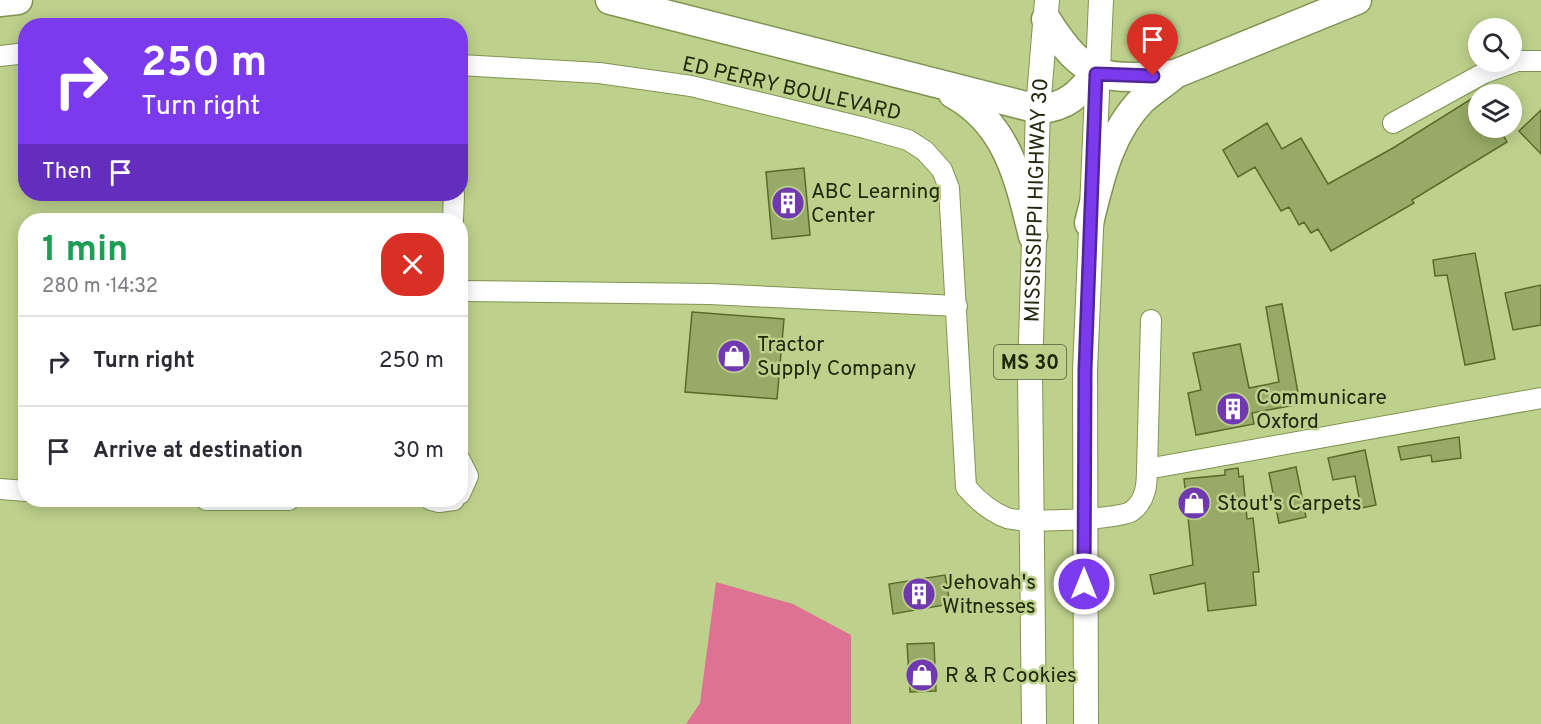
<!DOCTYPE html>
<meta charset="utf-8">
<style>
:root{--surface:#fff;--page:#f7f7f7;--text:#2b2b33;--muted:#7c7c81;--line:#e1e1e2}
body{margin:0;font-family:Overpass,sans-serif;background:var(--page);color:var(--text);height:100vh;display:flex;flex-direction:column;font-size:22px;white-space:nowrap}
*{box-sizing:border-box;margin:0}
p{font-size:20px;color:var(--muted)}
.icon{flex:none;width:33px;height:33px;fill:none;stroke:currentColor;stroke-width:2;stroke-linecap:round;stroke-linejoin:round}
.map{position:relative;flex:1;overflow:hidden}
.panel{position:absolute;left:18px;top:213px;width:450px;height:294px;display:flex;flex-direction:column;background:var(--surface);border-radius:24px;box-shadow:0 3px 15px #0003}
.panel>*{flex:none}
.guide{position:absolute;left:18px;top:18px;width:450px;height:183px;border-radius:24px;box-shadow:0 3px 15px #0003;background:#7c3aed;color:#fff;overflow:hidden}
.buttons{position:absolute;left:1468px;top:18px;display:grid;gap:12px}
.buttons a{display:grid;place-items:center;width:54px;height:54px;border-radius:50%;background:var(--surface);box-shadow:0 3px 15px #0003;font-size:30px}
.pin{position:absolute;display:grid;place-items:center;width:51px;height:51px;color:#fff;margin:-62px -26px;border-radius:50% 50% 50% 0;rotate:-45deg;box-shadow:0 0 6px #0007}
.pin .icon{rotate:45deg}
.me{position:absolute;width:66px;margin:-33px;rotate:0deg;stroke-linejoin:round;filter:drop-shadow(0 0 4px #0008)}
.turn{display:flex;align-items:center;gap:21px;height:126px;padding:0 24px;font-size:27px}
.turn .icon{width:78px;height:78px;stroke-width:2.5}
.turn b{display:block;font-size:42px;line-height:51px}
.then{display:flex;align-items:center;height:57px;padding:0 24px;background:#0003;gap:12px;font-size:22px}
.round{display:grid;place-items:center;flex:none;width:63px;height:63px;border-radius:24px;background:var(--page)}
.headline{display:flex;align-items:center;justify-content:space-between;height:102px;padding:0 24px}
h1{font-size:36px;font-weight:700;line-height:45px;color:#1e9e55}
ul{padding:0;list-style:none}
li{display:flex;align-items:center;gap:18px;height:90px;padding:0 24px;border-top:2px solid var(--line)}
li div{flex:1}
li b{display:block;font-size:22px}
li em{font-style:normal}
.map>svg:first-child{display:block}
</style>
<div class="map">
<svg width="1541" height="724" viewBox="0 0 1541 724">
<rect width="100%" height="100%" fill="#bdd18c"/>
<path fill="#de7294" d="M716 582 793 604 851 635V724H686L700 703Z"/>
<path fill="#97aa67" stroke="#5a6a28" stroke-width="1.5" d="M1479 94V128H1499L1507 142 1412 200 1414 203 1331 251 1318 229 1311 233 1304 222 1299 225 1289 207 1281 211 1255 167 1238 177 1223 150 1267 123 1282 149 1301 138 1328 184 1393 148Z
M1541 110V154L1519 131Z
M804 168 810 235 772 239 766 172Z
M1475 253 1495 359 1465 365 1447 275 1435 276 1433 260Z
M1541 285V325L1513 330 1505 293Z
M1282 304 1300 404 1252 413 1254 424 1196 435 1188 393 1201 390 1193 353 1240 344 1249 388 1279 382 1266 307Z
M692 312 784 319 777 399 685 392Z
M1459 437 1461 458 1432 462 1431 455 1401 460 1398 447Z
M1365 450 1376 505 1361 508 1355 476 1333 480 1328 458Z
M1296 467 1306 517 1279 523 1269 473Z
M1238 468 1239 477 1243 476 1247 519 1253 518 1259 572H1253L1256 605 1208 611 1205 583 1154 594 1150 575 1193 565 1184 479 1225 475V470Z
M945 575 950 604 893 614 889 584Z
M934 643 936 691 910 692 907 644Z"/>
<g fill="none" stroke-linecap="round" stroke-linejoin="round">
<defs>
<path id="minor" d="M0 56 26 53
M460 65 599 73 691 86 865 128 908 140 925 151 942 170 949 188 966 487C977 500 991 512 1007 518 1023 523 1120 520 1132 511 1146 500 1147 485 1147 469L1541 398
M1393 123 1484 73 1517 61H1541
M453 220 454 194
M460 291 710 294 957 306
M460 460 468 476 460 494
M1147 469 1151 320
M0 489 26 491
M206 500H289
M431 500 439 502 454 500"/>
<g id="major">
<path id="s1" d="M1034 724 1030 373 1038 109 1047 0"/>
<path d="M1086 724 1085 370 1101 0"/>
</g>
<path id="highway" d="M610 0 1038 109C1066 108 1079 94 1096 73
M0 2 18 0
M1046 19C1085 81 1105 81 1175 74L1357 0
M953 94C1008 124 1019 180 1033 236
M1089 223C1100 179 1109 134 1142 100 1152 91 1165 83 1175 74"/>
</defs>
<use href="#minor" stroke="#819351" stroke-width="22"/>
<use href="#major" stroke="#819351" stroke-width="26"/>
<use href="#highway" stroke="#819351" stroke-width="31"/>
<use href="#minor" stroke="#fff" stroke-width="20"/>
<use href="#major" stroke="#fff" stroke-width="24"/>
<use href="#highway" stroke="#fff" stroke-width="28"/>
</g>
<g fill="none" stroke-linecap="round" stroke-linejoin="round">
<defs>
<path id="route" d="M1084 584 1085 370 1096 74 1153 76"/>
</defs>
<use href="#route" stroke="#51269a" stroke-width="15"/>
<use href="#route" stroke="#7c3aed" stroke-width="10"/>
</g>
<defs>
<symbol id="building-disc" viewBox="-11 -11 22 22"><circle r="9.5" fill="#7139af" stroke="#bdd18c"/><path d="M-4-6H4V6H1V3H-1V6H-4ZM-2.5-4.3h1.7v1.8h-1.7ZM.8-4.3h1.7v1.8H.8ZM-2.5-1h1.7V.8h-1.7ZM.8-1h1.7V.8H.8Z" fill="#fff"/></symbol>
<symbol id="shop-disc" viewBox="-11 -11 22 22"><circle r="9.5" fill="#7139af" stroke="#bdd18c"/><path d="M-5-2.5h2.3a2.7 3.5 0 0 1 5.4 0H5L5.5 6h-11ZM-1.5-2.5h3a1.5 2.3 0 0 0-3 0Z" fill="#fff"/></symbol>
</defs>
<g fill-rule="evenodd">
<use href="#building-disc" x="769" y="184" width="38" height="38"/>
<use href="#shop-disc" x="715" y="337" width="38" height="38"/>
<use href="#building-disc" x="1214" y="390" width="38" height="38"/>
<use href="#shop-disc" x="1175" y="484" width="38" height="38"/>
<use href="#building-disc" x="900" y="575" width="38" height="38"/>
<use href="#shop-disc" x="903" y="656" width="38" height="38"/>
</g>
<g text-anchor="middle" stroke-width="5" stroke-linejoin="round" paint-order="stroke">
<rect fill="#bdd18c" stroke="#4f5a32" stroke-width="1.5" x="994" y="345" width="72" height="34" rx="4.5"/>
<g font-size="20" font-weight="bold" fill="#20270b">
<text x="1030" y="369">MS 30</text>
</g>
<g font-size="21" fill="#20270b" stroke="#bdd18c">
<text transform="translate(792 88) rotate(13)" y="7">ED PERRY BOULEVARD</text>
<text dy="7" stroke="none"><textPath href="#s1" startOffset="524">MISSISSIPPI HIGHWAY 30</textPath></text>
</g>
<g font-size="21" fill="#20270b" stroke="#bdd18c" text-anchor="start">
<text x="811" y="198">ABC Learning<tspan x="811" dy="24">Center</tspan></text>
<text x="757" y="351">Tractor<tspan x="757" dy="24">Supply Company</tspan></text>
<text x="1256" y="404">Communicare<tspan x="1256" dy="24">Oxford</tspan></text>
<text x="1217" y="510">Stout's Carpets</text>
<text x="942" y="589">Jehovah's<tspan x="942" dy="24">Witnesses</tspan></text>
<text x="945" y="682">R &amp; R Cookies</text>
</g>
</g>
</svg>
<div class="buttons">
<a><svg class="icon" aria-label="search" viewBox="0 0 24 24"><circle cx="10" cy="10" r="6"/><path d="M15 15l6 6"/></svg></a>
<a><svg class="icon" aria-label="layers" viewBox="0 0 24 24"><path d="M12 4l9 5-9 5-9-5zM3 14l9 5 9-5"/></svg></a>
</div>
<div class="pin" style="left:1153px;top:76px;background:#d93025"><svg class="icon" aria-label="arrive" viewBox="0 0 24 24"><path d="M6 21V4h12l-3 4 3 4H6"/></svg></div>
<svg class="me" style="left:1084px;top:584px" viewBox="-20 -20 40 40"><circle r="17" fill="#7c3aed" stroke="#fff" stroke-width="3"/><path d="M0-11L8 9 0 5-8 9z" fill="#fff"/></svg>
<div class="guide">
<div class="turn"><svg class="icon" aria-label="right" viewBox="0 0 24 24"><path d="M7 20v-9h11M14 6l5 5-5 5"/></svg><div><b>250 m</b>Turn right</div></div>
<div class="then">Then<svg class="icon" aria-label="arrive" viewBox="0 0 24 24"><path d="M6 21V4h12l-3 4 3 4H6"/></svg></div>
</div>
<section class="panel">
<div class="headline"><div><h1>1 min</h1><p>280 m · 14:32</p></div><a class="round" style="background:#d93025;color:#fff"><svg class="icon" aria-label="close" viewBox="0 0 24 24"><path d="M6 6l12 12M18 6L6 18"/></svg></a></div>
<ul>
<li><svg class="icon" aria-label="right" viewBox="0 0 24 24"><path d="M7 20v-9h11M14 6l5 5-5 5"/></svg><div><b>Turn right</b></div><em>250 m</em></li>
<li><svg class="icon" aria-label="arrive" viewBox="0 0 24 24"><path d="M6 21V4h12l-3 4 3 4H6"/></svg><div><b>Arrive at destination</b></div><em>30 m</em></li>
</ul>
</section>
</div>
